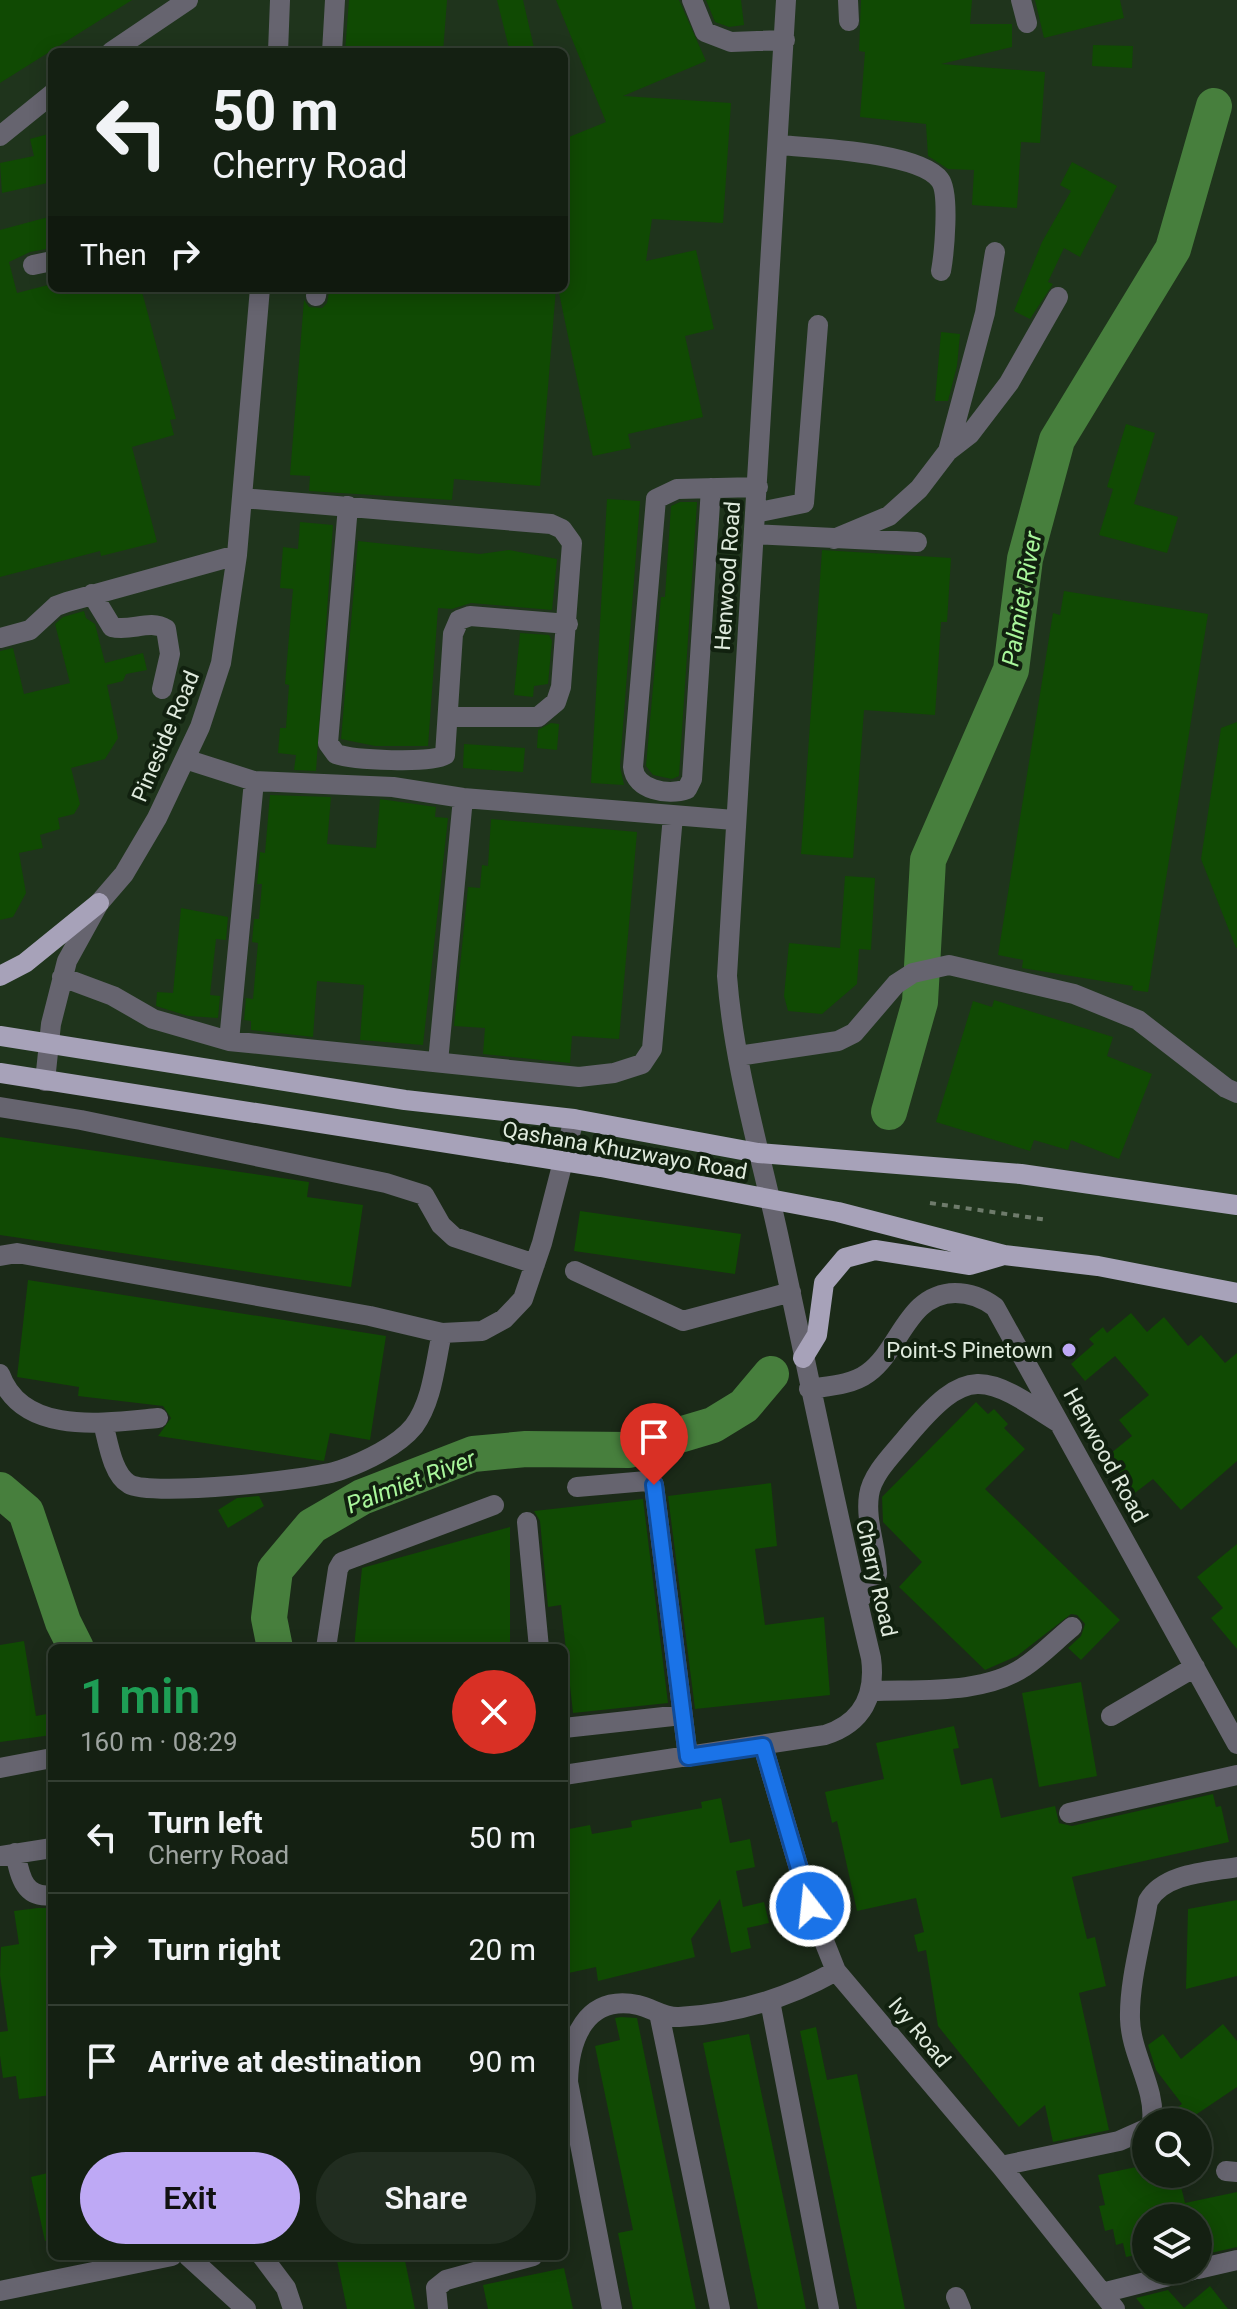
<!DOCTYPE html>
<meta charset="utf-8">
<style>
:root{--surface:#142012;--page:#212d20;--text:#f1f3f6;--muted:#9da39f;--line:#333e32;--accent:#bea9f5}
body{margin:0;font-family:Roboto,sans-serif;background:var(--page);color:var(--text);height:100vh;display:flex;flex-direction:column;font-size:30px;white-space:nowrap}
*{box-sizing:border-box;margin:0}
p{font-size:26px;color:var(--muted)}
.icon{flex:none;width:44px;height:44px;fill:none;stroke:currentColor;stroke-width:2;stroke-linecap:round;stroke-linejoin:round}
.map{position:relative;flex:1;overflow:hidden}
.details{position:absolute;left:48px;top:1644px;width:520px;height:616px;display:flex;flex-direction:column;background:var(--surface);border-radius:12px;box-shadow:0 4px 20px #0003,0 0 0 2px var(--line)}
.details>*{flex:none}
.hud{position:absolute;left:48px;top:48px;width:520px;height:244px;border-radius:12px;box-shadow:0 4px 20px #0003,0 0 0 2px var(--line);background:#142012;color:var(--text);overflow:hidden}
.buttons{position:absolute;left:1132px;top:2108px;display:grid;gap:16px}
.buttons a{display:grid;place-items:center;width:80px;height:80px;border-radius:50%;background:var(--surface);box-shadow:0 4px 20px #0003,0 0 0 2px var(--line);font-size:40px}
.pin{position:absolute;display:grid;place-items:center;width:68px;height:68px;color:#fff;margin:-82px -34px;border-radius:50% 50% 50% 0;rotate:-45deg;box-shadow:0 0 8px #0007}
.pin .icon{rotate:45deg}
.me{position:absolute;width:88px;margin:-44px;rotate:344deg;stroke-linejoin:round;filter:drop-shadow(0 0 6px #0008)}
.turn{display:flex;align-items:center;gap:28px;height:168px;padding:0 32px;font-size:36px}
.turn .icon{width:104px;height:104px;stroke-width:2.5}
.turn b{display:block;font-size:56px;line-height:68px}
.then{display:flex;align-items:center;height:76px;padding:0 32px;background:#0003;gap:16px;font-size:30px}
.round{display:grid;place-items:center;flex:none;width:84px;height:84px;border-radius:42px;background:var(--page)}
.summary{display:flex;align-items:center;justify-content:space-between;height:136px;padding:0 32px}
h1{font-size:48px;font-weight:600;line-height:60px;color:#1e9e55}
.cta{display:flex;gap:16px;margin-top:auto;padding:16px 32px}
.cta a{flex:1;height:92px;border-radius:48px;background:var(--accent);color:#111;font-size:32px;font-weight:600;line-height:92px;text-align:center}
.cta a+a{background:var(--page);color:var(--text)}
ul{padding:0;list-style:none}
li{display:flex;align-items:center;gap:24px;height:112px;padding:0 32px;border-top:2px solid var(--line)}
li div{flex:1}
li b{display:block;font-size:30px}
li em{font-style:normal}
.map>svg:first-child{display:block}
</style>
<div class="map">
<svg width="1237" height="2309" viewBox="0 0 1237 2309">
<rect width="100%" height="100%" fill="#1b2a18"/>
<path fill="#1f341c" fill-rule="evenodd" d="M0 0H1237V1292L891 1227 0 1072ZM52 52H564V288H52Z"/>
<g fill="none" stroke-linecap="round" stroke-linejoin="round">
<path stroke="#477f3d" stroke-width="36" d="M889 1112 920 1002 928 860 1011 670 1025 559 1057 440 1173 249 1214 106
M0 1490 26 1512 63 1622 76 1648
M275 1648 269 1618 275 1570 312 1526 362 1497 473 1454 526 1449 629 1450 713 1425 744 1406 771 1374"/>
</g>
<path fill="#104a03" d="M0 0H132L0 83Z
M349 0H447L443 52H345Z
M497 0H523L535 52H510Z
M556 0H679L706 61 623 96 731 103 723 223 652 219 646 261 696 250 714 329 685 336 703 417 628 434 631 448 593 456 558 288H564V139L606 122Z
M706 0H741L744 25 729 27 715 22Z
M861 0H972L970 24H1012V47L941 64 1045 72 1040 143 1021 142 1017 208 972 205 974 170 948 169 928 156 926 124 860 117 865 52 859 51Z
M1035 0H1120L1124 18 1044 38Z
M1093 45 1133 46 1132 68 1092 66Z
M52 133V182L2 193 0 163 34 156 30 139Z
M1072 162 1117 186 1080 257 1064 248 1048 282 1053 284 1030 319 1014 311 1042 242 1071 191 1060 185Z
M52 216V248L30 252 9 262 17 293 52 284V288H141L176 419 170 420 174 435 132 447 157 542 101 556 100 551 0 577V230Z
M330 288H556L540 486 454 479 452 500 309 491 310 476 290 475 304 300 309 307 322 308 327 303Z
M941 332 960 334 957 366 948 401H935Z
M1126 424 1155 433 1134 504 1178 517 1167 553 1099 535 1113 489 1107 487Z
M607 499 640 501 620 766 624 785 591 783Z
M680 502H697L679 776 672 779 653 775 646 766 661 597H665L671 506Z
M300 522 333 525 316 771 294 770 296 755 278 753 280 728H286L289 685 285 684 293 589 280 588 283 547 298 549Z
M358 541 480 554 509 550 557 559 552 610 471 603 452 609 438 608 428 746H375L341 739Z
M822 550 951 558 947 622H941L935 715 864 710 853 858 801 854Z
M1064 591 1208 614 1148 992 1132 990 1133 986 1022 968 1023 960 998 955 1053 613 1060 615Z
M84 611 86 618 95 624 105 663 143 653 147 670 126 674 123 681 107 685 118 738 105 759 71 768 80 804 74 814 58 818 60 829 40 835 43 848 19 853 26 893 13 917 0 920V651L13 648 24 694 70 683 55 624 63 617Z
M520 633 549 635 552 641 548 684 534 686 533 697 514 695Z
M1237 722V948H1236L1201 859 1221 728Z
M551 723 559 724 557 750 537 748 538 730Z
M464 744 525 748 523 772 463 768Z
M270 795 331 797 327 844 376 848 380 799 436 807 435 817 448 818 423 1045 360 1040 364 985 317 981 313 1037 251 1030V1021L244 1020 246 998 253 999 258 943 252 942 254 919H259L262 884H257L260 852 265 853Z
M491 819 637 832 619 1039 572 1036 570 1063 483 1054 485 1028 454 1026 468 887 480 888 482 865 488 866Z
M845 876 875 878 871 950 859 949 857 984 822 1014 788 1011 784 996 789 943 840 948Z
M181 908 228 917 226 940 216 939 210 995 220 996 218 1018 188 1016 156 1006 157 992 173 993Z
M994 1000 1113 1037 1107 1056 1152 1074 1119 1159 1071 1140 1068 1150 1034 1140 1030 1151 936 1122 973 1001 992 1007Z
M0 1137 309 1182 307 1197 363 1205 351 1287 0 1235Z
M580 1211 741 1234 735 1274 574 1251Z
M28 1280 386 1336 370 1440 330 1433 324 1461 158 1436 171 1418 163 1406 78 1396 79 1387 17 1377Z
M1131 1313 1147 1332 1164 1317 1188 1346 1201 1335 1225 1363 1237 1353V1461L1181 1510 1153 1479 1131 1496 1110 1454 1132 1436 1119 1420 1149 1395 1115 1356 1085 1381 1071 1364 1094 1344 1089 1339 1103 1327 1107 1333Z
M976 1402 988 1414 994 1409 1008 1424 1004 1428 1025 1449 985 1489 1120 1620 1081 1660 1068 1648 1081 1636 1085 1624 1077 1615 1071 1614 1017 1656 985 1670 899 1587 922 1562 883 1522 882 1497Z
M771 1483 777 1546 755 1549 765 1625 824 1617 830 1695 695 1709 668 1496Z
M259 1496 264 1506 228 1528 218 1510 237 1498Z
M643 1499 668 1703 573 1713 561 1605 548 1607 540 1521 534 1511Z
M510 1527V1648H354L362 1568Z
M1237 1544V1649L1211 1618 1223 1608 1197 1577Z
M24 1641 36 1716 52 1713V1735L0 1742V1645Z
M1081 1682 1097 1776 1039 1787 1022 1693Z
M954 1726 959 1748 953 1749 961 1785 992 1778 1001 1818 1055 1806 1059 1823 1072 1826 1213 1794 1216 1807 1221 1806 1229 1842 1072 1877 1087 1939 1095 1937 1106 1986 1079 1993 1109 2130 1053 2142 1045 2105 1019 2127 938 2026 926 1950 918 1952 914 1935 924 1932 916 1898 857 1911 837 1821 832 1823 825 1792 884 1779 876 1743Z
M721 1798 730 1843 750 1839 755 1867 736 1871 743 1907 764 1902 769 1923 747 1928 751 1948 731 1953 720 1899 691 1939 695 1957 598 1981 596 1967 564 1974V1913L567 1912 564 1830 590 1825 592 1834 632 1827 631 1821 702 1808 701 1802Z
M1237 1900V1976L1186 1989 1188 1909Z
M38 1908H52V2095L19 2099 16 2076 3 2078 0 2056V2032L8 2031 0 1975 1 1947 19 1944 14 1911Z
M621 2017 637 2018 696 2309H633L618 2233 633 2230 595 2046 620 2040 615 2018Z
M1223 2024 1237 2041V2087L1185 2122H1165V2117L1182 2104 1156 2070 1148 2045 1163 2034 1181 2059Z
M816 2027 827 2080 857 2074 905 2309H857L800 2031Z
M749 2034 798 2268 806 2309H758L703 2043Z
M1146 2165V2174H1178L1185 2203 1237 2192V2247L1198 2256V2218H1146V2253L1126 2257 1123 2243 1116 2245 1113 2229 1105 2231 1099 2206 1105 2205 1098 2175Z
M52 2172V2240L45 2241 31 2177Z
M336 2256H404L415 2309H347Z
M564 2268 573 2309H488L483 2285Z
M1210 2286 1228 2309H1145L1136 2298 1168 2290 1184 2308Z"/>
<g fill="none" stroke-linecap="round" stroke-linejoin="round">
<path stroke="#6e7b6b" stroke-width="4" stroke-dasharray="6 6" stroke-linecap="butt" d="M930 1203 1048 1220"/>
<path stroke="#66646f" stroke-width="20" d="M692 0 705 32 731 42 785 40
M848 0 849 21
M1021 0 1027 23
M111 52 188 0
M278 52 280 0
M332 52 335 0
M0 136 52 94
M779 145C813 148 920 152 940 180 950 193 944 254 941 271
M33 265 52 261
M316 296 317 288
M948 451 985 313 995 252
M711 488 692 779 687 789C668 796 635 790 633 767L656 499 677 489 758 487
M242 498 551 524 562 529 572 543 561 687 556 702 538 717H450
M348 506 328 743 336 754C353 760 430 764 445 755L453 634 459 620 470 616 568 624
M755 513 804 503 818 325
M754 534 917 542
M834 539 889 516 919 489 948 451 970 434 1009 383 1058 297
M92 594 112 627C130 632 150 619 166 629L170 654 162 689
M0 638 30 630 56 606 67 602 237 555
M185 759 254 781 393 787 463 798 734 820
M62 977 113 996 153 1019 229 1041 579 1077 614 1073 642 1064 652 1049 673 816
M229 1041 254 781
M738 1056 838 1041 854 1033 896 984 913 973 949 965 1074 994 1138 1020 1226 1088 1237 1093
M438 1062 463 798
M45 1081 51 1024 67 961 99 903 124 874 157 818 200 727 221 663 237 555 260 288
M0 1107 81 1120 386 1183 424 1195 441 1225 454 1237 535 1264
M0 1256 17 1253 370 1316 442 1333 482 1331 504 1319 523 1299 542 1243 574 1119
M575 1271 683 1321 791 1292
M0 1374C22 1436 104 1423 158 1418
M809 1389C828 1386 852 1385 868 1373 901 1349 907 1294 955 1293 971 1293 983 1298 995 1307L1237 1744
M103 1423C108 1441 112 1474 129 1484 150 1497 314 1480 341 1470 364 1462 398 1446 414 1426 433 1400 435 1363 442 1333
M577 1487 647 1481 654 1485 688 1757
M527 1522 539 1648
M859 1601 877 1574C877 1547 865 1522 869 1495 872 1474 893 1454 906 1438 968 1364 983 1373 1059 1423
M326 1648 338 1569 342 1562 494 1505
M872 1691C919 1689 983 1695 1024 1667 1041 1656 1056 1640 1072 1627
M1111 1716 1195 1667
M564 1728 682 1715
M763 1746 810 1906 836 1971 1001 2166 1115 2309
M0 1768 52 1758
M564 1775 825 1735C863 1723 876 1695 871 1658 838 1520 810 1382 780 1243 761 1154 734 1068 727 976L786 0
M1069 1813 1237 1775
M15 1853C20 1876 24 1899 52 1895
M0 1856 52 1848
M770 2001 829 2309
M659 2013 720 2309
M1152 2122C1156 2088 1131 2055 1130 2019 1129 1981 1142 1938 1148 1901 1164 1873 1208 1872 1237 1867
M1001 2166 1119 2141 1146 2129
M1226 2171 1237 2172
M188 2256 246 2309
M262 2256 286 2288 293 2309
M1198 2269 1237 2260
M0 2291 172 2256
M1102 2293 1193 2270
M956 2297 961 2309
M438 2309 436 2288 446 2280 533 2256
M612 2309 568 2082C569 2040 585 1994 638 2005 652 2008 664 2018 679 2017 735 2014 788 1998 836 1971"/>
<path stroke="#a7a2b9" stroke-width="20" d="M0 976 25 963 99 903
M0 1036 405 1100 574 1119 758 1153 1021 1174 1237 1205
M0 1073 601 1167 838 1212 1004 1255 1098 1266 1237 1293
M803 1358 817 1335 824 1283 845 1258 875 1250 970 1265 1001 1256"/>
</g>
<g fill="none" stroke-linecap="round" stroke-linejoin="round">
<defs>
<path id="route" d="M654 1485 688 1757 763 1746 810 1906"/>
</defs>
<use href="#route" stroke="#114b97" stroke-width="20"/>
<use href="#route" stroke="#1a73e8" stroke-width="14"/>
</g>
<circle fill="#bea9f5" stroke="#11210f" stroke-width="3" cx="1069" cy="1350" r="8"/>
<g text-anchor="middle" stroke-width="8" stroke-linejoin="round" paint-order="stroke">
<g font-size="22" fill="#dfeadd" stroke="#11210f">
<text transform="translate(727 576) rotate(-86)" y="8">Henwood Road</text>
<text transform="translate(165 736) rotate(-67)" y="8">Pineside Road</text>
<text transform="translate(625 1150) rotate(10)" y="8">Qashana Khuzwayo Road</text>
<text transform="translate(1106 1455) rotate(61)" y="8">Henwood Road</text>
<text transform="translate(877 1578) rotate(77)" y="8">Cherry Road</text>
<text transform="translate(920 2032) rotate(50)" y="8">Ivy Road</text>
</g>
<g font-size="22" fill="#dfeadd" stroke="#11210f" text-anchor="end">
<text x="1053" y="1358">Point-S Pinetown</text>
</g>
<g font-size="24" font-style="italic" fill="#a9f79b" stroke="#11210f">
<text transform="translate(1022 599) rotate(-80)" y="8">Palmiet River</text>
<text transform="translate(411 1482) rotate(-21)" y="8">Palmiet River</text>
</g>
</g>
</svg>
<div class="buttons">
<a><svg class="icon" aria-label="search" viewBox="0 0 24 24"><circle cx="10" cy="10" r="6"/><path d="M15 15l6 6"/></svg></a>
<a><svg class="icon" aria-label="layers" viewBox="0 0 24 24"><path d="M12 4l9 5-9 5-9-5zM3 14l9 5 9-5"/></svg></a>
</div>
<div class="pin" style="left:654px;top:1485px;background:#d93025"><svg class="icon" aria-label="arrive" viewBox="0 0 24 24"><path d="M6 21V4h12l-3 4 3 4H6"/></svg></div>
<svg class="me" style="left:810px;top:1906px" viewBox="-20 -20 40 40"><circle r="17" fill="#1a73e8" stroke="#fff" stroke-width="3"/><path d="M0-11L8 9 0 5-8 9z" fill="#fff"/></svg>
<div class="hud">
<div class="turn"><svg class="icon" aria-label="left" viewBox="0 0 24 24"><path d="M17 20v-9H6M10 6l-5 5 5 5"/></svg><div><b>50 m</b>Cherry Road</div></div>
<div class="then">Then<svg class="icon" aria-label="right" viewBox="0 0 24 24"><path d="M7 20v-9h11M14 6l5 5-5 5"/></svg></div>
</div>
<section class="details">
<div class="summary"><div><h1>1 min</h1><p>160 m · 08:29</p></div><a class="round" style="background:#d93025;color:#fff"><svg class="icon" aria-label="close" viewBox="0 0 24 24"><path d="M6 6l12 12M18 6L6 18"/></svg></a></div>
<ul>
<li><svg class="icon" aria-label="left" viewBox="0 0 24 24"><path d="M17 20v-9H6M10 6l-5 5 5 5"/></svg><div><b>Turn left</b><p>Cherry Road</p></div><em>50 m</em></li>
<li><svg class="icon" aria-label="right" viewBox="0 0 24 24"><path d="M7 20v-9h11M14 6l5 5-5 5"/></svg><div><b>Turn right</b></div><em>20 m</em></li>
<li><svg class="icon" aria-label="arrive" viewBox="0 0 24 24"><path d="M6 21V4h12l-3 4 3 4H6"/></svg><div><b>Arrive at destination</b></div><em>90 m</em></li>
</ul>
<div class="cta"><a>Exit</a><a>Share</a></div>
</section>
</div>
